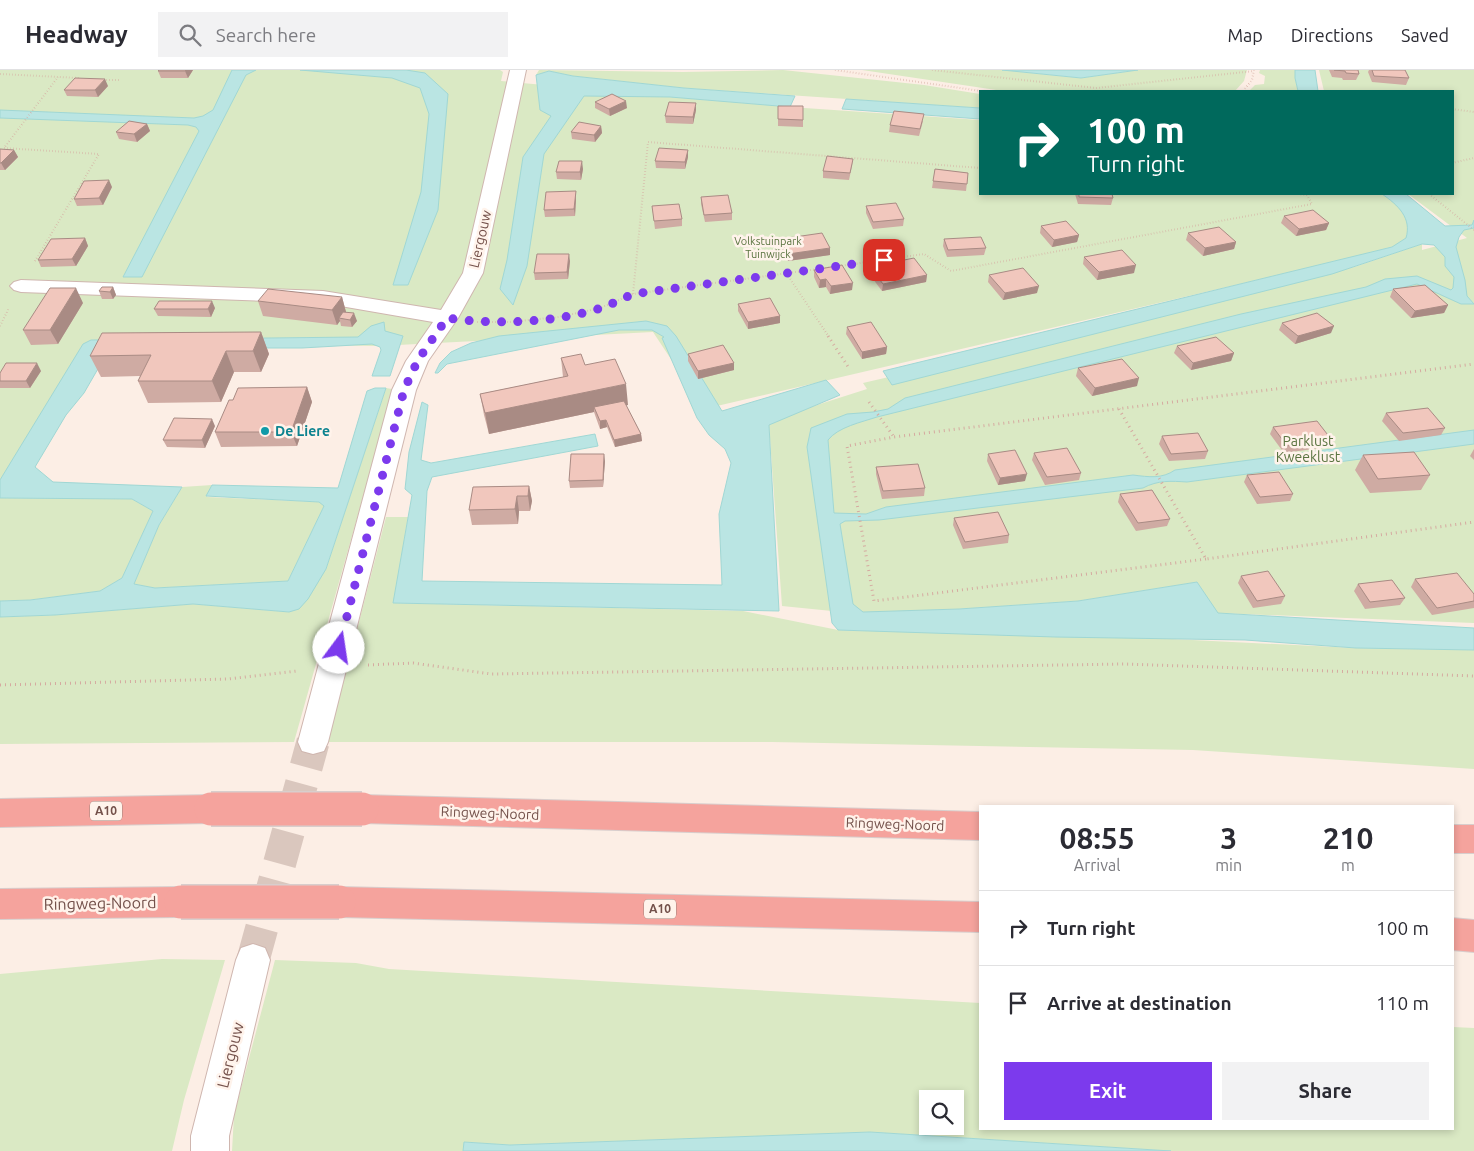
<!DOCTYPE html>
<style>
:root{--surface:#fff;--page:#f2f2f3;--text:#2b2b33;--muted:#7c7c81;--line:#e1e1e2;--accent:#7c3aed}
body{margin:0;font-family:Ubuntu,sans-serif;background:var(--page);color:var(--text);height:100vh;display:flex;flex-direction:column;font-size:19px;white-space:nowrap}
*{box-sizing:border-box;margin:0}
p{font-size:16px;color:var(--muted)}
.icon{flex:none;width:28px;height:28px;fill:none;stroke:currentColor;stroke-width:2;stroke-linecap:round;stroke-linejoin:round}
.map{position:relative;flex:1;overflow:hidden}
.details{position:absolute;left:979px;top:735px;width:475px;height:325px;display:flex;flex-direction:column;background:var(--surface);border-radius:0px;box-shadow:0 2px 8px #0003}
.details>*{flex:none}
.guide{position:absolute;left:979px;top:20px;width:475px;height:105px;border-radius:0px;box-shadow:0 2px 8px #0003;background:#00695c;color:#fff;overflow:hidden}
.buttons{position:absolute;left:919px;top:1020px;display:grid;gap:10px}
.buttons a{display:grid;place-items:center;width:45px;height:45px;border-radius:0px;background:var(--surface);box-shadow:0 2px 8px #0003;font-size:25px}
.pin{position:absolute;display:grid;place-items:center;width:42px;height:42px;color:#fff;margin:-21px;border-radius:10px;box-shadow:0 2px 8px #0006}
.me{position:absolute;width:55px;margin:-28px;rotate:14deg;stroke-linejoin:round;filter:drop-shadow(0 0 4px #0008)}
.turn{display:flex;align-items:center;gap:18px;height:105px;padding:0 25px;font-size:22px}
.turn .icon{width:65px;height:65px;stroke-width:2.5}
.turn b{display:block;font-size:35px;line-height:42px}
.eta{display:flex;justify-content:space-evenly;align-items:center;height:85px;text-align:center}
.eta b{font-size:30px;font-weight:600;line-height:35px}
.cta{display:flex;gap:10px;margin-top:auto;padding:10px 25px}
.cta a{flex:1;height:58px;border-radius:0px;background:var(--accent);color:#fff;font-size:20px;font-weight:600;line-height:58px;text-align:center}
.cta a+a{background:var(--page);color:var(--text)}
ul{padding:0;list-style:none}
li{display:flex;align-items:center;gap:15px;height:75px;padding:0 25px;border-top:1px solid var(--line)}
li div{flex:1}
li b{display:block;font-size:19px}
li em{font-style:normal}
header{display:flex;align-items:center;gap:30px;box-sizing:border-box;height:70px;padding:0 25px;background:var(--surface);border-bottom:1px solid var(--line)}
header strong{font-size:24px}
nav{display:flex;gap:28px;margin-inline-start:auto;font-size:18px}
.search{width:350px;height:45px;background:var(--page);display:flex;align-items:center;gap:12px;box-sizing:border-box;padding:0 18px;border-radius:0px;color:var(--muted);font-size:19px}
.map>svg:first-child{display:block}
</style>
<header>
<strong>Headway</strong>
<div class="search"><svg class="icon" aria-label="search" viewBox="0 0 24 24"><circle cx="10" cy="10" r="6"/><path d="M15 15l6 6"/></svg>Search here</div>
<nav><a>Map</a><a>Directions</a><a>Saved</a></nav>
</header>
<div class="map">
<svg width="1474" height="1081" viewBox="0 0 1474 1081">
<rect width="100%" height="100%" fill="#fceee5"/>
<path fill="#dae9c4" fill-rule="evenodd" d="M0 0H500L503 2 501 11 790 37 980 50V124H1385L1440 164 1351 188 704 339 653 262 378 276 91 272 0 410Z
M539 0 683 2 783 0 924 15 980 24V38L684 18 573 6 549 1 536 5Z
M862 0H1002L1081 8 1138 0H1247L1244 11 1235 21H1003Z
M1260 0H1295V8L1298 21H1249L1255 15 1264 14 1265 6 1259 3Z
M1319 0H1474V553L1217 543 1197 512 1078 531 959 539 852 543 782 536 769 355 770 350 867 319 863 313 1238 226 1354 197 1422 174V180L1467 168 1408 124H1452V21H1324Z
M386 318 392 319V324L294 672 0 674V547L55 545 193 534 289 542 326 499Z
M212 415 207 427 320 432 324 436 288 511 155 518 134 514 159 455 182 417Z
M0 428 132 429 153 441 122 508 100 521 29 530 0 531Z
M386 447H408L394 533 743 541 838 560 1172 569 1356 578 1474 580V699L1193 680 772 672H328Z
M162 889 225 890 184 1030 172 1081H0V904Z
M275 890 356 893 389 899 980 933V1059H1452L1453 957 1474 958V1081H1171L870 1062 510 1075 465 1072 463 1081H232L234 1045ZM928 1029H955V1056H928Z"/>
<path fill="#bae5e3" stroke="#a0d7d4" d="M232 0H256L246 5 142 207H123L199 61 196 57 188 55 0 48V40L194 48 203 46 213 40Z
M300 0H406L425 3 448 24 438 140 408 215H393L421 122 429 44 420 18 392 8Z
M1002 0H1138L1081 8Z
M1295 0H1315L1318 21H1298L1295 8Z
M549 1 573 6 684 18 795 26 790 37 670 27 584 26 544 84 527 196 513 235 500 219 507 190 523 87 551 46 540 40 536 5Z
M846 29 980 38V49L842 39Z
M1382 124H1406L1445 156 1472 155 1474 150V158L1464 160 1459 167 1456 177 1465 210 1467 226 1474 234H1461L1417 214 877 347C862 352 838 357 828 370L834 443 866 444 886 437 1133 405C1149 407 1162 409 1175 400L1474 360V374L1187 412C1171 411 1158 410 1143 418L879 450 845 451 840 454 853 534 863 542 959 539 1078 531 1197 512 1218 543 1474 558V580L1356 578 1245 570 1055 567 838 560 832 553 807 377 811 358 847 344 873 342 888 339 905 328 1241 244 1366 217 1385 209 1417 206 1451 220 1453 218 1454 207 1445 196V187L1434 175 1422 174 1332 204 892 315 883 301 1392 177 1406 168C1412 148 1398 135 1382 124Z
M646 251 667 256 676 266 722 341 826 310 840 325 769 355 779 541 393 533 412 425 405 419 409 382 422 332 428 335 421 390 431 393 595 364 598 376 432 407 427 421 422 511 722 515 719 444 731 393 725 379 709 365 697 348 662 268 664 267 652 260H619L447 294 438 303H435L440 293 451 282 471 273 499 266Z
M384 252 385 261 403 266 390 306H372L381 280 380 277 372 274 302 278H110L84 323 66 345 35 397 53 412 182 417 159 455 134 514 155 518 288 511 324 436 319 432 206 426 212 415 338 418 367 321 375 318H386L326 499 308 529 299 539 289 542 193 534 55 545 0 547V531L30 530 100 521 122 508 153 441 132 429 0 428V410L3 405 83 274 91 270 358 267 371 256Z
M870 1062 1171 1081H463L464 1072 510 1075Z"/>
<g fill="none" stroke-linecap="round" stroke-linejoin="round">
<path stroke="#dac7be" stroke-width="33" stroke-dasharray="33 17" stroke-linecap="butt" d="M253 890 313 672"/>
<defs>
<path id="minor" d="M510 0H526L483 203 458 248 428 291 416 320 328 672 324 681 313 684 302 681 298 672 392 320 406 291 433 252 323 233 21 222 14 220 10 216 14 212 21 210 323 221 441 240 463 203Z
M253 874 265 878 270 890 229 1066V1081H191V1066L236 890 241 878Z"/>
<path id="highway" d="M211 725 222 729 227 739 222 749 211 753 0 757V729Z
M362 725 980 742V770L362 753 351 749 346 739 351 729Z
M1452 755H1474V783H1452Z
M181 817 193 821 198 832 193 843 181 847 0 849V819Z
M339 817 980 832V862L339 847 327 843 322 832 327 821Z
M1452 848 1474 850V882L1452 880Z"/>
</defs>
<use href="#minor" stroke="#cfb6af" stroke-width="2"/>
<use href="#highway" stroke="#d8cecd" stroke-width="2"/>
<path stroke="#d5aaa0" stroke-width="2" stroke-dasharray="0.5 2.5" stroke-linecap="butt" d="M835 0 981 21
M932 0 1096 18 1254 1
M0 4 79 8
M103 10H119
M1243 21 1252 10 1254 0
M1452 39 1474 42
M1452 93 1474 88
M1429 124 1474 160
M35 191 99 84 4 78 58 7
M839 196 924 184 951 201 1312 134 1307 125 1297 124
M787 204 829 267
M633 224 648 72 980 98
M477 252H509L559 247 600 238 633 224 833 197
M0 256 9 238"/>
<path stroke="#d5aaa0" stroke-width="3" stroke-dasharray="1 4" stroke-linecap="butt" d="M828 266 849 298
M869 332 894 367
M1119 339 1206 489 1474 452
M1206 489 874 531 847 376 894 367 1474 294
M368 595 413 593 491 604 1124 594 1474 606
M0 615 228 609 297 601"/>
<use href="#minor" fill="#fff" fill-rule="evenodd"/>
<use href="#highway" fill="#f5a39d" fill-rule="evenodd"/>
<defs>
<path id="highway-bridge" d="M211 739H362
M181 832H339"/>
</defs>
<use href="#highway-bridge" stroke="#d8cecd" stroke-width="36" stroke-linecap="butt"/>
<use href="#highway-bridge" stroke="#f5a39d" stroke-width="33"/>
</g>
<path fill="#cfaba3" d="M159 0H193L188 8H161L158 1Z
M1329 0H1358L1359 4 1356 10H1343L1342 8 1332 7Z
M1369 0H1405L1409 8 1406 15 1372 12 1368 2Z
M108 16 98 27 67 26 64 20Z
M595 32 627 38 610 46 595 38Z
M778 36 803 50V57L778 56Z
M696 40 693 54 666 53 665 46Z
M923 51 919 66 889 62 890 55Z
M147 54 150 61 137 72 119 69 116 62Z
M601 56 602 63 595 72 572 69 571 62Z
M0 79 14 80 18 87 5 100H0Z
M688 80V87L685 99 656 98 655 91Z
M853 89 852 96 849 110 823 108V101Z
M583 99 581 110 557 109 556 102Z
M935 99 968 103 966 121 932 118Z
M112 117 103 135 77 136 74 129Z
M576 121V128L575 146 545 147 544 140Z
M1075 124H1112L1113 128 1111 135 1078 134Z
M701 127 732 143V150L705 152 701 134Z
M652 136 682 149V156L655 159Z
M866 136 904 149 903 156 873 159 866 143Z
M1284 146 1329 153 1326 160 1296 166 1281 153Z
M1041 156 1079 165 1077 172 1052 177 1040 163Z
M1188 163 1236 172 1234 179 1203 186 1186 170Z
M85 168 88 176 76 196 41 197 38 190Z
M781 169 830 185 788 191 780 177Z
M944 169 986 178 984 185 947 187 943 176Z
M1084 187 1134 203 1097 210 1083 194Z
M570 191 568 209 535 210 534 203Z
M870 197 927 205 926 212 882 221 870 205Z
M814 200 852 220 830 224 826 217 819 218 814 207Z
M989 205 1037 223 1003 230 988 212Z
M113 217 116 225 113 229H102L99 221Z
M1393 219 1448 235 1444 243 1411 248 1390 227Z
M342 227 346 242 357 251 352 257 341 256 340 251 337 255 263 246 258 231Z
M83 233 58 274 31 275 23 260Z
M738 234 780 246V253L748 259 738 241Z
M215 238 211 247 158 246 154 239Z
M1282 253 1331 263 1295 274 1279 260Z
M847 257 887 277 886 284 862 289 846 264Z
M261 262 269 284 261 302H234L221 332 148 333 138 311 140 306 101 307 90 286Z
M1177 276 1234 283 1231 291 1191 300 1174 283Z
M688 284 734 293V300L698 309 688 291Z
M561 288 585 295 628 335H626L641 364 642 371 615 377 607 357 600 359 595 345 594 342 489 364 484 345 480 324 563 307Z
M1078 298 1137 316 1092 326 1076 306Z
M41 301 30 318H0V303Z
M307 317 312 332 297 376 221 377 215 362 233 330Z
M1386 343 1445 358 1441 365 1399 371 1382 351Z
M215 356 205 378 167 377 163 370Z
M1273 357 1331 369 1328 377 1284 383 1270 364Z
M1162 366 1208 381 1205 389 1169 391 1159 374Z
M1474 379V390L1470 386Z
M1034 383 1081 403 1079 410 1045 415 1032 390Z
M988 384 1025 411 998 415 987 391Z
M1363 385 1430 405 1421 420 1370 423 1355 400Z
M605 391 603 417 570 418 569 411Z
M876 397 925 418 924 426 882 429 876 404Z
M1247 405 1293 424 1290 431 1257 434 1244 412Z
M529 416 532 431 530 441H519L518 454 472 455 469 440Z
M1120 424 1170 449 1167 456 1136 461 1118 432Z
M954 448 1009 465 1008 473 963 479 953 455Z
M1241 506 1285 526 1281 534 1253 538 1238 513Z
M1415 509 1474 524V538L1432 545 1411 517Z
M1358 514 1405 528 1400 535 1365 539 1354 521Z"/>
<path fill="#a98b84" d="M186 0H193L188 8 185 1Z
M105 9 108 16 98 27 95 20Z
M626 31 627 38 610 46 609 39Z
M696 33V40L693 54V47Z
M147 54 150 61 137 72 134 64Z
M601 56 602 63 595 72 594 65Z
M14 80 18 87 5 100 1 93Z
M688 80V87L685 99V92Z
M582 91 583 99 581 110 580 102Z
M109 110 112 117 103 135 99 128Z
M576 121V128L575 146 574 139Z
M1329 153 1326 160 1296 166 1299 159Z
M1079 165 1077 172 1052 177 1054 170Z
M85 168 88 176 76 196 72 189Z
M1236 172 1234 179 1203 186 1205 178Z
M830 178V185L788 191V184Z
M569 184 570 191 568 209 567 202Z
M1136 195 1134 203 1097 210 1099 202Z
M927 205 926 212 882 221 883 214Z
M826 209V217L819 218 820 210Z
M853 213 852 220 830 224 831 216Z
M1039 216 1037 223 1003 230 1005 223Z
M113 217 116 225 113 229 110 222Z
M76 218 83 233 58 274 50 260Z
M342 227 346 242 339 248 340 251 337 255 332 240Z
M212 231 215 238 211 247 208 239Z
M1448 235 1444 243 1411 248 1415 241Z
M354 243 357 251 352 257 350 250Z
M780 246V253L748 259V252Z
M1334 256 1331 263 1295 274 1298 266Z
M261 262 269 284 261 302 253 281Z
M887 277 886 284 862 289V282Z
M226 281 234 302 221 332 212 311Z
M1234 283 1231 291 1191 300 1193 293Z
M37 293 41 301 30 318 26 311Z
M734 293V300L698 309V301Z
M1139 308 1137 316 1092 326 1095 318Z
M626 314 628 335 596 342 594 337V342L489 364 485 343Z
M307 317 312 332 297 376 291 362Z
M212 349 215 356 205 378 202 370Z
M606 350 607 357 600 359V351Z
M641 364 642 371 615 377 614 370Z
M604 384 605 391 603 417V410Z
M1027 404 1025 411 998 415 1000 408Z
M529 416 532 431 530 441 528 426Z
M517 426 519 441 518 454 515 439Z"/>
<path fill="#f1c7bd" stroke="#a98b84" d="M159 0H186L185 1H158Z
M1334 0H1358L1359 4 1346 3 1345 1Z
M1372 0H1405L1409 8 1374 6Z
M75 8 105 9 95 20H64Z
M612 24 626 31 609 39 595 32Z
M669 32 696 33 693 47 665 46Z
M778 36H803V50L778 49Z
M894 41 924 44 920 59 890 55Z
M129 51 147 54 134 64 116 62Z
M579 52 601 56 594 65 571 62Z
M659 78 688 80 685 92 655 91Z
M0 79 14 80 1 93H0Z
M827 86 853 89 850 103 823 101Z
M559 91H582L580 102H556Z
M935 99 968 103 967 114 933 111Z
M109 110 99 128 74 129 84 111Z
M576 121 574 139 544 140 546 122Z
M1079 124H1112L1113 128 1079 127Z
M728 125 732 143 704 145 701 127Z
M896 133 904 149 873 152 866 136Z
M679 134 682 149 654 151 652 136Z
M1313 140 1329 153 1299 159 1284 146Z
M1066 151 1079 165 1054 170 1041 156Z
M1219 157 1236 172 1205 178 1188 163Z
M822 163 830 178 788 184 781 169Z
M981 167 986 178 948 180 944 169Z
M85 168 72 189 38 190 51 169Z
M1122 180 1136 195 1099 202 1084 187Z
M537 184H569L567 202 534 203Z
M914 188 927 205 883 214 870 197Z
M842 195 853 213 831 216 826 209 820 210 814 200Z
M1023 198 1039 216 1005 223 989 205Z
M1425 215 1448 235 1415 241 1393 219Z
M102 217H113L110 222 99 221Z
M50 218H76L50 260H23Z
M268 219 342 227 332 240 258 231Z
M770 228 780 246 748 252 738 234Z
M159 231H212L208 239H154Z
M343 242 354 243 350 250 339 248Z
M1317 243 1334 256 1298 266 1282 253Z
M871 252 887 277 862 282 847 257Z
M261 262 253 281H226L212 311H138L151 285 90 286 102 263Z
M1216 267 1234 283 1193 293 1177 276Z
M723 275 734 293 698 301 688 284Z
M581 284 585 295 615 289 626 314 485 343 480 324 568 306 561 288Z
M1122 289 1139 308 1095 318 1078 298Z
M6 293H37L26 311H0V303Z
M307 317 291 362H215L229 330H233L238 318Z
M624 331 641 364 614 370 606 350 600 351 594 337Z
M1428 338 1445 358 1403 363 1386 343Z
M174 348 212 349 202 370H163Z
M1317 351 1331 369 1287 376 1273 357Z
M1198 363 1208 381 1171 384 1162 366Z
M1067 378 1081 403 1047 407 1034 383Z
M1015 380 1027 404 1000 408 988 384Z
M1414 382 1430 405 1378 409 1363 385Z
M571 384H604L603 410 569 411Z
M918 394 925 418 883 421 876 397Z
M1279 402 1293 424 1260 427 1247 405Z
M529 416 528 426H517L515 439 469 440 473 417Z
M1152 420 1170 449 1138 453 1120 424Z
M998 442 1009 465 965 472 954 448Z
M1268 501 1285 526 1257 531 1241 506Z
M1457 503 1474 524V531L1437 538 1415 509Z
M1392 510 1405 528 1370 532 1358 514Z"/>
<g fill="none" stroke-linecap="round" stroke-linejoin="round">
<path stroke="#7c3aed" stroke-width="9" stroke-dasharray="0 16.2" d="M339 578 404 320 418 290 447 248C493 255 556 253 601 238 612 234 622 229 633 224L884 190"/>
</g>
<circle fill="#0f9aa8" stroke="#fff3eb" stroke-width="2" cx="265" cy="361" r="5"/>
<g text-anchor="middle" stroke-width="5" stroke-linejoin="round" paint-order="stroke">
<g font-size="11" fill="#5a7440" stroke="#fff3eb">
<text x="768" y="175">Volkstuinpark<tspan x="768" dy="13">Tuinwijck</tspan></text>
</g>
<g fill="#fff3eb" stroke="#9e827b" stroke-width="1">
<rect x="90" y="731.5" width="32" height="19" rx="4"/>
<rect x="644" y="829.5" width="32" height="19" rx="4"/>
</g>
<g font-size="12" font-weight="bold" fill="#74514b">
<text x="106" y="745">A10</text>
<text x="660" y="843">A10</text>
</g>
<g font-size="14" fill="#74514b" stroke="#fff3eb">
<text transform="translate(480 169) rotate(-77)" y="5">Liergouw</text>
<text transform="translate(490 743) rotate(2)" y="5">Ringweg-Noord</text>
<text transform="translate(895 754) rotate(2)" y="5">Ringweg-Noord</text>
</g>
<g font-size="14" font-weight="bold" fill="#0d838f" stroke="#fff3eb" text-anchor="start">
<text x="275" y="366">De Liere</text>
</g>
<g font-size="14" fill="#5a7440" stroke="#fff3eb">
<text x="1308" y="376">Parklust<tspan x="1308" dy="16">Kweeklust</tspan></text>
</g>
<g font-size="16" fill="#74514b" stroke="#fff3eb">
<text transform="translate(100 833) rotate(-1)" y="6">Ringweg-Noord</text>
<text transform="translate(230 985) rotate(-76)" y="6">Liergouw</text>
</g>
</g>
</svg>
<div class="buttons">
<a><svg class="icon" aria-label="search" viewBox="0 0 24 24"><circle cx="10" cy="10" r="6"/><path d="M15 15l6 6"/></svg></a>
</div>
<div class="pin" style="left:884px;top:190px;background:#d93025"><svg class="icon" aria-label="arrive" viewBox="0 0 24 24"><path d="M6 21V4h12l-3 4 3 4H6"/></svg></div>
<svg class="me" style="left:339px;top:578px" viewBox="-20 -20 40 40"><circle r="19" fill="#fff"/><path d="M0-13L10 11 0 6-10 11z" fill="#7c3aed"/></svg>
<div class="guide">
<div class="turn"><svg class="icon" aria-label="right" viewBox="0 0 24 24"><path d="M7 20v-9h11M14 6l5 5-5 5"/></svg><div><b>100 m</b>Turn right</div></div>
</div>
<section class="details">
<div class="eta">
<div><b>08:55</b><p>Arrival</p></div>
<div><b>3</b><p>min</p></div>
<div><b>210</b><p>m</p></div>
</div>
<ul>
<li><svg class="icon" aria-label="right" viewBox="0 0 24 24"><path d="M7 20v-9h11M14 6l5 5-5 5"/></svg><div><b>Turn right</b></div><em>100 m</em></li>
<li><svg class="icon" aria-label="arrive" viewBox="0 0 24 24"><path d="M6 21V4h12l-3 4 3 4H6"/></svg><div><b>Arrive at destination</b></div><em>110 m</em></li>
</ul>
<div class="cta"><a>Exit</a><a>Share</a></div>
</section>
</div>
